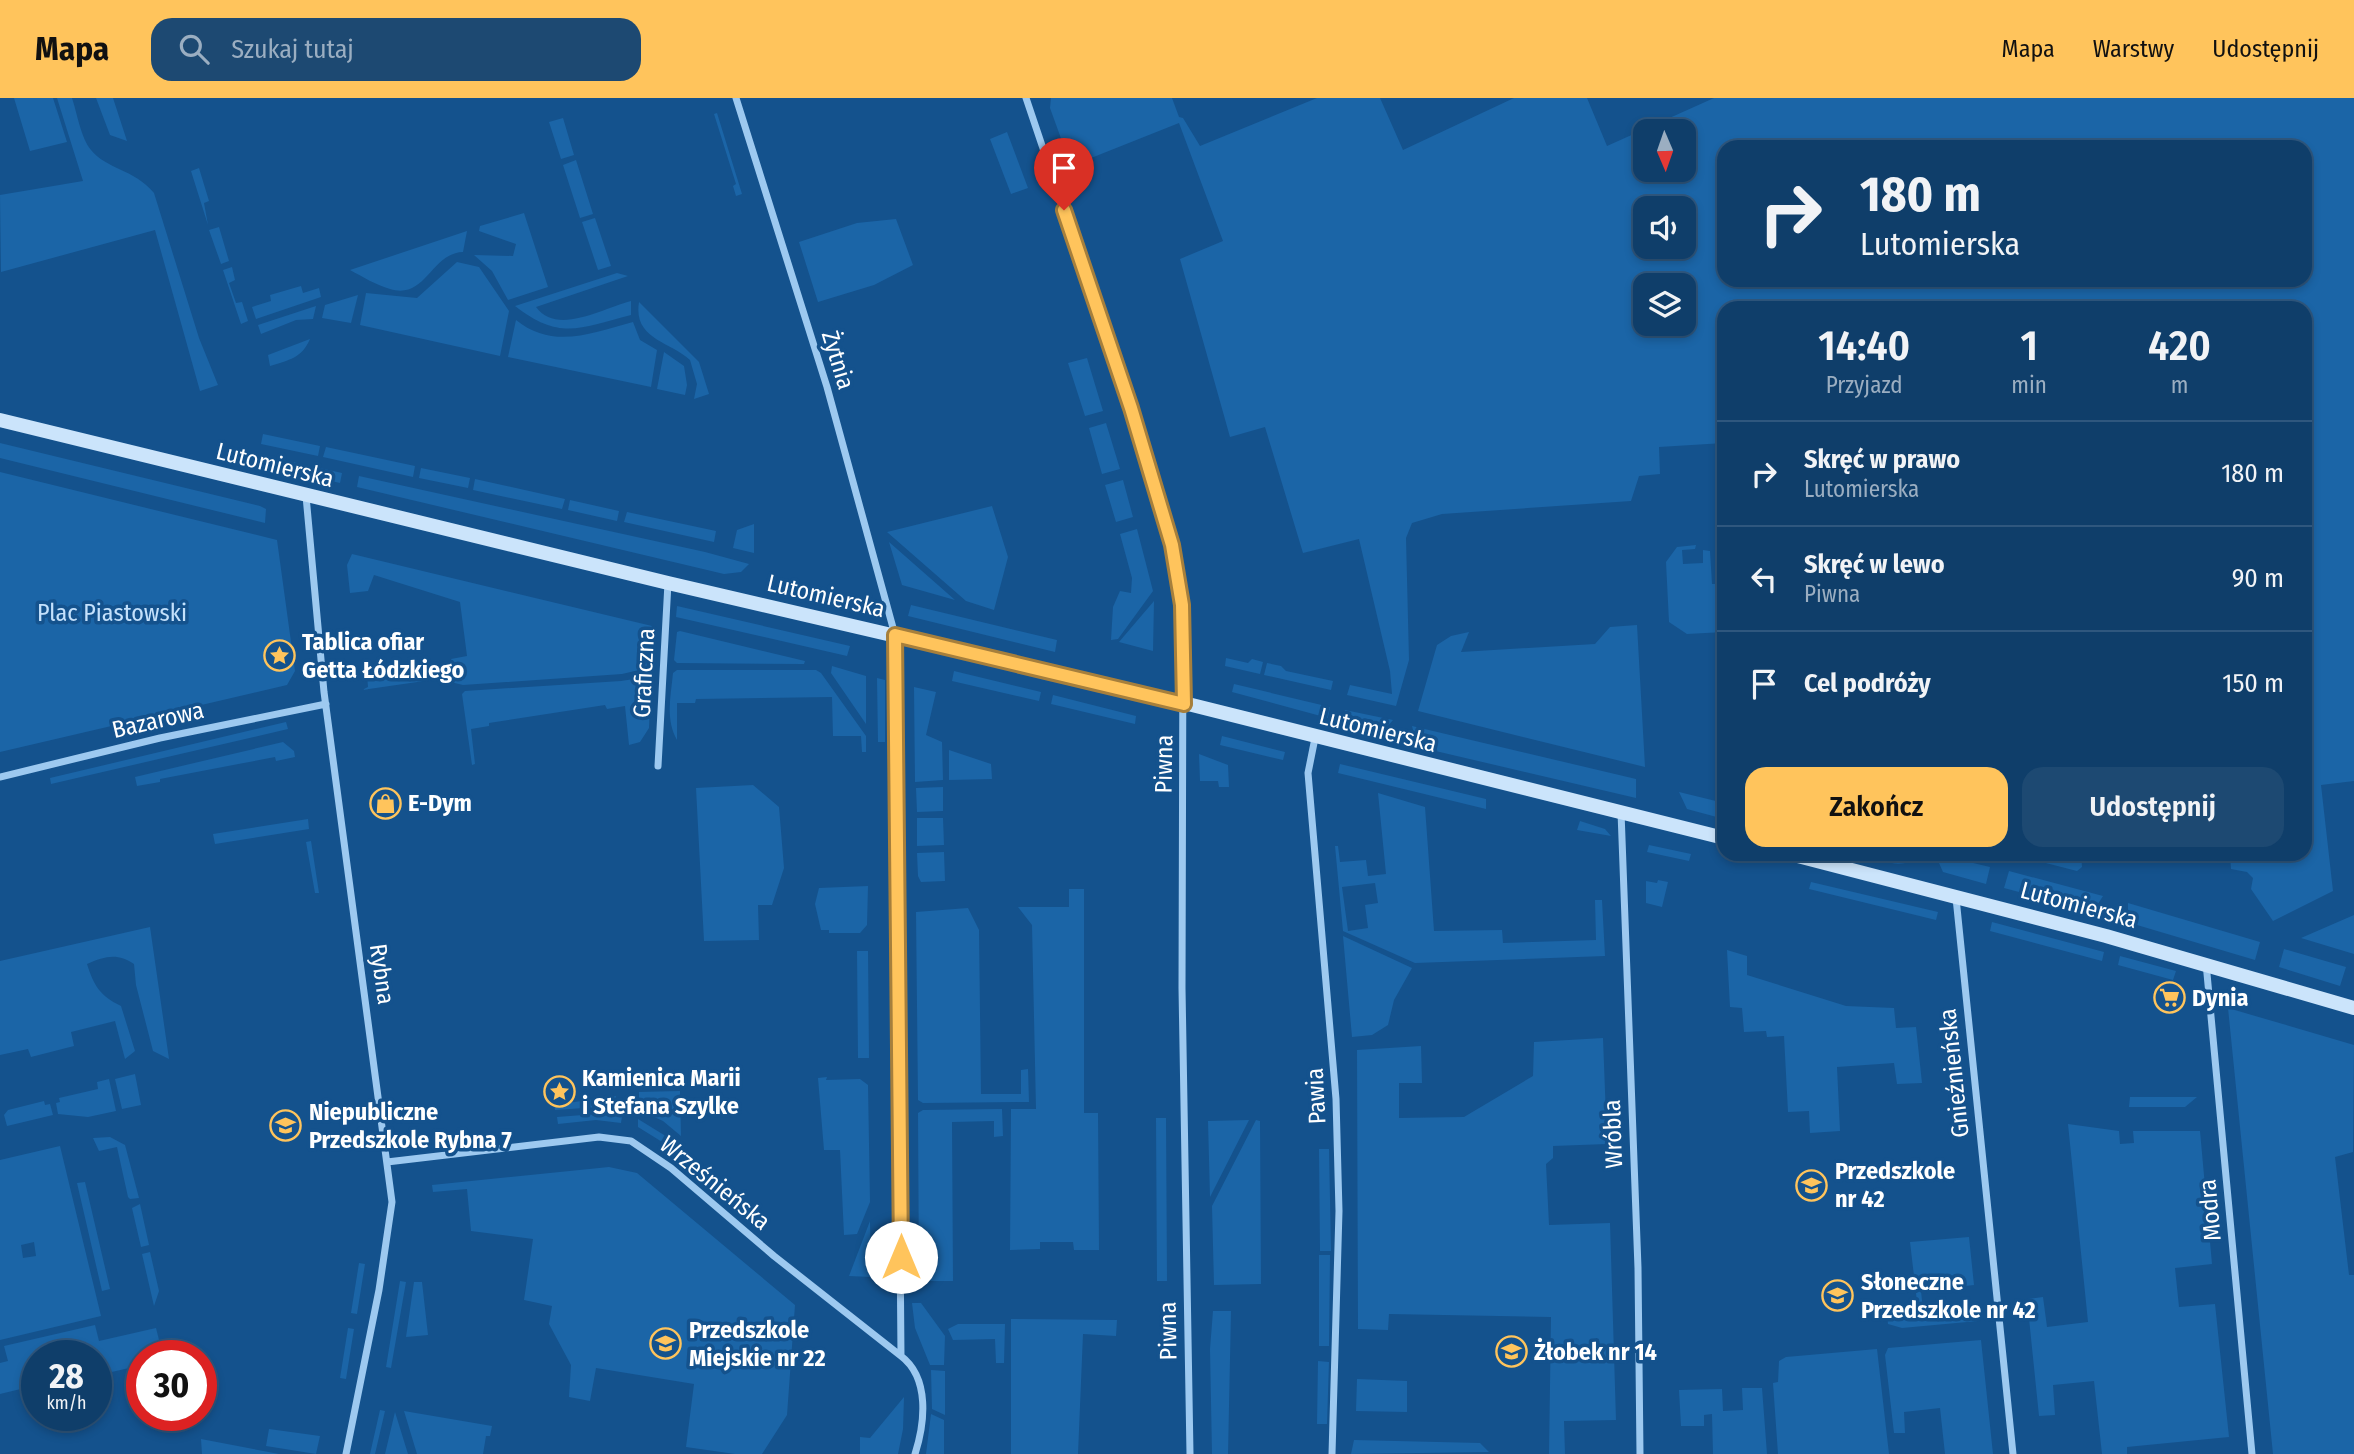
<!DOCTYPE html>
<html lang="pl">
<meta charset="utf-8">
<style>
:root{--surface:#0f3e6a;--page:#1d4972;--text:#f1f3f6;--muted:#9baec1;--line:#2f577e;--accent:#ffc45c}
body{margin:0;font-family:"Fira Sans Condensed",sans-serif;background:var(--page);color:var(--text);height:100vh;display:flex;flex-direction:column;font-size:26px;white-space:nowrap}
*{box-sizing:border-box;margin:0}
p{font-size:23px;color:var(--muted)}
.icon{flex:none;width:38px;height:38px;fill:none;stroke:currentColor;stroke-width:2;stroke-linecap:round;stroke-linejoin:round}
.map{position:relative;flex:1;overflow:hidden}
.panel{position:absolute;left:1717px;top:203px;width:595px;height:560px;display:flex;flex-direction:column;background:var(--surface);border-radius:21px;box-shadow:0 4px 10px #0003,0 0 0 2px var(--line)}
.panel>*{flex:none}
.hud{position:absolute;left:1717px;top:42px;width:595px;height:147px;border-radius:21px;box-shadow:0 4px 10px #0003,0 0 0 2px var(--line);background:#0f3e6a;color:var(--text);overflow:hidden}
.needle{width:46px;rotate:178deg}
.fabs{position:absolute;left:1633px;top:21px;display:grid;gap:14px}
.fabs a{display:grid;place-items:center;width:63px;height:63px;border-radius:14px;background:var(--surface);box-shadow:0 4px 10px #0003,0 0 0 2px var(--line);font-size:35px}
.speed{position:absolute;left:21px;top:1242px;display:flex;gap:14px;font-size:35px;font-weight:700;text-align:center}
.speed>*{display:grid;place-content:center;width:91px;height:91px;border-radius:50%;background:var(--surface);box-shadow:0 4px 10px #0003,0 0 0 2px var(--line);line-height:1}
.speed small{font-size:18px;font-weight:400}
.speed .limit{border:10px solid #d22;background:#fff;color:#111}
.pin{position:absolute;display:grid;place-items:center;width:60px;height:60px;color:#fff;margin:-72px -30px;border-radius:50% 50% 50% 0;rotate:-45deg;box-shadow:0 0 7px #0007}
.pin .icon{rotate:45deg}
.me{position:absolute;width:77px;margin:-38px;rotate:0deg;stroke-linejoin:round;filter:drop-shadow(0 0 5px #0008)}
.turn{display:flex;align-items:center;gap:24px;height:147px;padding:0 28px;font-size:32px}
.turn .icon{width:91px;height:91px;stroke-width:2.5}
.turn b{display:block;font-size:49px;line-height:60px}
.eta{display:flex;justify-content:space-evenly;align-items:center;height:119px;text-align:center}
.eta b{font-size:42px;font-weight:600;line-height:49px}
.cta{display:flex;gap:14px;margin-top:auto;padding:14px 28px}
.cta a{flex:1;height:80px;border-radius:21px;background:var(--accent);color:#111;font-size:28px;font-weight:600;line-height:80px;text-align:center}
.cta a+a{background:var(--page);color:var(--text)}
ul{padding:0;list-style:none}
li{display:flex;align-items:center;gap:21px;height:105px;padding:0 28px;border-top:2px solid var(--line)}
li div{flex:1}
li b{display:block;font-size:26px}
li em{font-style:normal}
header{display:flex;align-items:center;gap:42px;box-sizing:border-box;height:98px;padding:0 35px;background:var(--accent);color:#111}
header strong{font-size:33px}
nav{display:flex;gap:38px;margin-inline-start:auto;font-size:24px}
.search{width:490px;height:63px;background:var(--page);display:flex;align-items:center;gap:18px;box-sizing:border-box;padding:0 24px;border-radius:21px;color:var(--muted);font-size:26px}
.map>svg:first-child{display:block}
</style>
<header>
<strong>Mapa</strong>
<div class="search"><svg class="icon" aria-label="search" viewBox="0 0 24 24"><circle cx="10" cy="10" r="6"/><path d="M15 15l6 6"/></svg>Szukaj tutaj</div>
<nav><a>Mapa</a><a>Warstwy</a><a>Udostępnij</a></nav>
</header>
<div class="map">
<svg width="2354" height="1356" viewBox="0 0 2354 1356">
<rect width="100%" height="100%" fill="#14528d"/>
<path fill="#1b65a7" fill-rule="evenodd" d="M14 0H53L67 44 30 53Z
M57 0H72C77 15 81 40 91 52 106 71 134 71 154 95L199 240 218 287 200 293 155 132 1 174 0 97 83 83Z
M96 0H113L127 43 110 37Z
M1051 0H1172L1179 19 1183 20 1200 48 1317 0H1380L1403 52 1514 0H1587L1607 48 1714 0H2354V683L2321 687 2333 793 2273 823 2251 791 2253 780 2247 774 2231 771 2230 756H2305V210H1724V345L1659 349 1660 376 1639 378 1631 403 1442 416 1412 425 1406 440 1409 562 1396 608 1347 597 1350 587 1392 596 1390 573 1359 441 1303 455 1265 329 1230 339 1180 161 1223 143 1179 25 1071 68 1050 10ZM1684 33V72H1645V33ZM1724 49H2305V182H1724ZM1684 110V149H1645V110ZM1684 187V226H1645V187Z
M717 15 742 96 736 98 733 88 736 86 714 16Z
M563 20 574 57 561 61 549 24Z
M1007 34 1028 90 1011 96 990 41Z
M576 62 593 116 580 120 563 67Z
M199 70 209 103 204 105 208 127 191 73Z
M524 115 548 189 508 202 492 173 474 157 513 158 516 146 479 133 480 128Z
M595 120 611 168 598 172 582 124Z
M896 121 913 167 874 187 818 204 799 144 857 125Z
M219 129 229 163 221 166 209 132Z
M467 133 463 154C431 155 426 202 390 191 376 187 363 179 350 172Z
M457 164 479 169 509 213 500 258 360 227 366 195 417 200Z
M232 169 235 182 229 185 236 205 242 204 248 223 241 226 223 172Z
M617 175 628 178 536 209C557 238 603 210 631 203V217C580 230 560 243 515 208Z
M301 188 303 195 319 190 321 199 256 221 252 209 271 203 270 197Z
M358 197 351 225 322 220 325 207Z
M639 204 699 264 709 296 694 301 697 286 690 262C669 243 633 241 639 204Z
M316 208 313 221 296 222 261 236 258 227Z
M516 222C553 252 592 235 633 224L640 242 657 252 651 289 508 259Z
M310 241C302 260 289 262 270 268L268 257Z
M664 254 684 268 687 287 685 297 657 291Z
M1087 260 1103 313 1085 318 1068 265Z
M1106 325 1120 371 1102 376 1089 330Z
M263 336 320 348 318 358 261 346Z
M0 345 260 408 266 411 265 425 0 360Z
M326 349 415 368 413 379 323 359Z
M249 354 342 375 340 385 267 368Z
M421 370 470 380 468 390 419 380Z
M0 374 277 442 295 573 287 587 0 654Z
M359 378 705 454 749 466 741 474 724 476 357 389Z
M475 381 565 401 562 411 473 392Z
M1123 382 1133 419 1116 424 1105 387Z
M570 402 619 413 617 423 568 412Z
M992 408 1008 459 994 512 966 503 887 434Z
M627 414 716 433 714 444 624 424Z
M754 426V455L733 450 737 432Z
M1137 431 1153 493 1118 541 1111 542 1113 509 1120 493 1131 495 1132 480 1120 436Z
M889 444 955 502 902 487Z
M1696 447 1695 451 1682 452 1683 466 1703 465V452L1710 453 1712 486H1724V534L1687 536 1669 524 1666 464 1677 449Z
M352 456 652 528 654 531 652 569 622 576 463 587 438 581 362 592 368 589 367 576H360V573L402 567 404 578 453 570 451 561 467 558 460 504 374 477 368 493 350 495 347 467Z
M1154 503 1153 553 1119 544Z
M911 507 1057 542 1055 554 908 518Z
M677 508 850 548 847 558 676 519Z
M1637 527 1645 669 1418 613 1437 547 1451 538 1469 534 1461 554 1595 546 1610 529Z
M680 533 805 563 804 566 677 565 674 562 677 534Z
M1226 560 1248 565 1252 561 1263 564 1260 576 1225 568Z
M1267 565 1281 568 1286 573 1333 583 1331 592 1264 577Z
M832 568 866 578V626L831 575Z
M677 572H816L821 575 866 638V654H862L861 638H833L832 599 696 601 695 605H677V642C665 621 671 597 673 575Z
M954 573 1041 594 1039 603 952 583Z
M647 579 651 582 649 630 640 644 629 647 625 608 607 611 605 607 489 625V628L471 631 475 666 472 667 462 596 465 593 621 583Z
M877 580 885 582V644H878Z
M1234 586 1330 609 1328 620 1232 594Z
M914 589 936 594 926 637 942 644 943 682 915 684Z
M1053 597 1136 618 1135 626 1051 606Z
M1345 612 1393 622 1380 637 1368 638 1342 628Z
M286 624 288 631 51 686 50 680Z
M1412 628 1636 681V700L1427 651 1415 640Z
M1222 638 1285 654 1283 662 1220 647Z
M283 644 294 653 295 659 276 663 275 659 160 681V684L137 688 135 679Z
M949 652 991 666 992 681 949 682Z
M1199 656 1228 667 1229 689H1219L1218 683H1200Z
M1340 666 1486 701V711L1338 675Z
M753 687 779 709 784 770 772 807H758L759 842 704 843 696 690Z
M943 689V713L917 714 916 690Z
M1679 694 1724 705V721L1687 711Z
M1378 695 1425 709 1434 833 1502 832 1503 845 1596 842 1595 802H1602L1605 858 1415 865 1343 833 1335 748H1338L1340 764 1366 762 1368 778 1386 776ZM1375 785 1378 805 1365 807 1368 830 1348 833 1342 789Z
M917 720H943L944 747 917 748Z
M308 721 309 731 215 746 213 736Z
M1580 723 1605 731 1611 738 1577 732Z
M311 743 319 795H315L306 744Z
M1649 747 1691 756 1689 763 1647 754Z
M944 754 945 783 921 784 918 778 917 755Z
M1862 756H1917C1905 775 1880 761 1862 756Z
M1935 756 1990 769 1986 786 1943 774Z
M2011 756H2081L2082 769 2077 773Z
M2009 773 2103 798 2096 809 2082 811 2004 790Z
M1658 782 1668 784 1662 809 1646 805V783L1657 785Z
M1811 784 1938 814 1936 822 1809 791Z
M868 788 867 827 860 835H829V832H821L815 806 819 790Z
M1069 791H1084V1015H1098L1099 1152H1074L1073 1144H1040V1151L1010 1152 1011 1011H1036L1032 827 1018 809H1069Z
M2128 805 2260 844 2255 862 2137 827 2128 816Z
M968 810 979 832 981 996H1021V972L1028 971 1029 1004 923 1005 918 1002 916 814Z
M2354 817V856L2301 840Z
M1992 824 2104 854 2102 863 1990 833Z
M150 829 169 961 153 953 136 887 134 866C118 855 105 858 87 866 94 888 100 898 121 908L135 953 125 961 115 923 71 934 74 948 31 959 28 951 0 957V863Z
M1343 838 1412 870 1394 902 1388 927 1372 937 1352 939Z
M2284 851 2346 869 2340 888 2279 869Z
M1727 852 1747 858V877L1846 908 1894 910 1896 930 1916 929 1922 985 1897 986 1894 965 1837 969 1840 1033 1810 1035 1809 1013 1788 1014 1784 938 1767 939 1766 933 1744 934 1742 910 1730 909Z
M857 853H868L869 960H858Z
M2120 858 2176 873 2173 882 2118 867Z
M2228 910 2354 947 2353 1054 2335 1059 2349 1177H2354V1356H2273Z
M1603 940 1607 1046 1553 1048V1060L1546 1066 1549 1127 1610 1125 1616 1322 1564 1323 1565 1356H1549L1551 1219 1389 1216 1388 1232 1358 1231 1357 952 1421 948 1422 985H1399V1020L1464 1019 1533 978 1534 944Z
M135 976 141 1007 122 1011 115 981Z
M827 979 826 982 860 981 868 987 870 1104 857 1136 844 1137 840 1052H824L818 980Z
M109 981 116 1013 88 1019 58 1016 56 1005 60 1004 59 1000 98 991 97 984Z
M680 993 681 1038 663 1023 639 1012V994Z
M616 998 613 1008 555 1012 554 1007Z
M2130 999H2197L2185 1009H2129Z
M44 1003 45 1007 50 1006 53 1017 7 1028 4 1017 8 1012Z
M1002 1011 1003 1038 994 1039V1023L952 1024 953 1183H923L919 1180 918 1015 923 1012Z
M596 1016 622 1018 621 1025 596 1022 558 1026 557 1019Z
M1156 1020H1166L1167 1183H1157Z
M638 1021 677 1045 667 1047 638 1029Z
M1249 1022 1210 1099 1208 1023Z
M1256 1022 1260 1023 1261 1186 1214 1187 1212 1108Z
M2068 1026 2119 1033 2120 1046 2134 1045 2133 1033H2200L2212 1166 2175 1170 2179 1209 2215 1206 2229 1339 2127 1349V1356H2102L2094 1283 2053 1287 2055 1317 2039 1318 2027 1201 2043 1199 2047 1229 2088 1224Z
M110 1039 125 1047 139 1100 130 1101 128 1099 117 1049 99 1053 93 1040Z
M60 1048 101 1218 0 1242V1062ZM34 1144 36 1158 23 1160 21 1147Z
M1319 1051H1329L1331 1153H1320Z
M609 1069 637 1075 795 1207 787 1317 762 1356H735L686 1349 694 1286 596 1270 590 1303 569 1299 571 1267 549 1226 552 1208 524 1202 533 1141 471 1133 467 1091 433 1094 432 1087Z
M85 1084 110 1191 102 1193 77 1085Z
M140 1106 149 1147 141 1149 132 1110Z
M870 1123 871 1179 849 1178Z
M1969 1139 1974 1187 1921 1193 1923 1212 1976 1207 1978 1223 1902 1230 1888 1226 1887 1216 1918 1212 1910 1144Z
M150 1154 159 1193 154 1208 142 1156Z
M1319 1157H1330L1329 1248H1319Z
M359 1165 365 1166 357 1216 351 1215Z
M400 1183 406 1184 391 1270 386 1269Z
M414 1184H422L428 1237 406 1239Z
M912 1205H921L945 1238 944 1267H930L915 1230Z
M1213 1213H1231L1228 1356H1212L1210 1251Z
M1011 1221 1117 1222 1116 1238 1083 1236 1078 1356H1011Z
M958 1226H1005L1004 1265H996L995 1241 953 1242 948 1231Z
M95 1227 99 1243 156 1230 163 1258H142V1267L103 1276 101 1272 96 1273V1258H37V1287L0 1296V1265L8 1263 4 1248Z
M348 1230 354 1231 346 1281 340 1280Z
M1981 1242 1993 1356H1945L1940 1310 1904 1314 1905 1335H1894L1885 1257 1888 1250Z
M1877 1251 1889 1356H1778L1773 1285 1778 1284 1779 1263 1786 1259Z
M1318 1263 1329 1264 1327 1326H1317Z
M931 1272 945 1273V1317L932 1311Z
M1357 1281 1407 1283V1314L1356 1313Z
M1742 1290H1762L1767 1356H1713L1712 1316 1704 1317V1328H1681L1679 1292 1722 1291 1723 1313 1743 1312Z
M904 1299 903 1331 898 1356H860V1339L870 1340Z
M380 1312 385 1313 375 1356H370Z
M404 1313 492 1328 490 1338H486L483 1356H417Z
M395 1314 408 1356H385Z
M931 1316 944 1322V1356H926Z
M269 1331 320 1338 316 1356 266 1348Z
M201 1341 279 1356H202Z
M1354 1342 1480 1345 1489 1354 1351 1356Z"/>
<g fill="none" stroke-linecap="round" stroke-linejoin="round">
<path stroke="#9dc9f0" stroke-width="7" d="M736 0 827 289 895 537 901 1258C930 1280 925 1325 915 1356
M1026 0C1055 87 1085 175 1115 262 1145 348 1178 437 1183 529L1182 890 1190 1356
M306 398 324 594 392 1104 379 1192 346 1356
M1315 640 1308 675 1336 1001 1339 1113 1332 1356
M658 668 668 485
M0 679 160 640 326 606
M1621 714 1638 1170 1640 1356
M1956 800 2013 1356
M2206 865 2252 1356
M387 1064 599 1039 631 1043 671 1070 774 1158 901 1258"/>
<path stroke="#cbe4fb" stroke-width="14" d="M0 322 668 485 1184 605 1724 740
M1790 756 2106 838 2354 910"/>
</g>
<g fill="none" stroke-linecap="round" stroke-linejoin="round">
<defs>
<path id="route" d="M901 1159 895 537 1184 606 1182 507 1172 447 1131 310 1064 112"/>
</defs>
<use href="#route" stroke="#a67f3c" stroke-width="18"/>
<use href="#route" stroke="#ffc45c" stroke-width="12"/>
</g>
<defs>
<symbol id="sight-ring" viewBox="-11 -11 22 22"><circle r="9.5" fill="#14528d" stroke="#ffc45c" stroke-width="1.5"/><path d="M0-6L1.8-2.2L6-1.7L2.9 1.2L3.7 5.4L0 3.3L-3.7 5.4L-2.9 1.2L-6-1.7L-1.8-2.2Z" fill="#ffc45c"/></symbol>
<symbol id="shop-ring" viewBox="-11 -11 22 22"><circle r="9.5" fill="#14528d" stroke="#ffc45c" stroke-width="1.5"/><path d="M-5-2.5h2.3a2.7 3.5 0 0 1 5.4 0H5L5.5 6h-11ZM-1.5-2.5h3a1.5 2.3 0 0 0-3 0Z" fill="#ffc45c"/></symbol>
<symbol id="supermarket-ring" viewBox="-11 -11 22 22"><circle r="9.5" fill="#14528d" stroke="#ffc45c" stroke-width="1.5"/><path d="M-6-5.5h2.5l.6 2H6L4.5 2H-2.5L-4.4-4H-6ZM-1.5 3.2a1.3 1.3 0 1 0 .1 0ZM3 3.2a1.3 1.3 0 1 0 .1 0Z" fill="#ffc45c"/></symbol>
<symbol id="school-ring" viewBox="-11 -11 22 22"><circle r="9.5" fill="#14528d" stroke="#ffc45c" stroke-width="1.5"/><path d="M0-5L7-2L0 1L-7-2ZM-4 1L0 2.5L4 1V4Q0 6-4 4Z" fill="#ffc45c"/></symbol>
</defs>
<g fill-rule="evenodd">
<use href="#sight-ring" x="262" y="540" width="35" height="35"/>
<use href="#shop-ring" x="368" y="688" width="35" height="35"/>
<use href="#supermarket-ring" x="2152" y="882" width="35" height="35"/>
<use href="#sight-ring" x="542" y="976" width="35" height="35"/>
<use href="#school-ring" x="268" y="1010" width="35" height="35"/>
<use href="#school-ring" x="1794" y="1070" width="35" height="35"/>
<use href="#school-ring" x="1820" y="1180" width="35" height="35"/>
<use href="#school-ring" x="648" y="1228" width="35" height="35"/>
<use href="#school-ring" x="1494" y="1236" width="35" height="35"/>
</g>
<g text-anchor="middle" stroke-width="7" stroke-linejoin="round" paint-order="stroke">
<g font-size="24" fill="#fff" stroke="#14528d">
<text transform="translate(838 262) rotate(73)" y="8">Żytnia</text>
<text transform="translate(275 367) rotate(14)" y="8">Lutomierska</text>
<text transform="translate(826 498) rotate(13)" y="8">Lutomierska</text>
<text transform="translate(644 575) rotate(-87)" y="8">Graficzna</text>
<text transform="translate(158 622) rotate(-13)" y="8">Bazarowa</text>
<text transform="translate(1378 632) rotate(14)" y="8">Lutomierska</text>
<text transform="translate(1164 666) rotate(-89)" y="8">Piwna</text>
<text transform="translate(2079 807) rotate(15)" y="8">Lutomierska</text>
<text transform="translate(382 876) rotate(82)" y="8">Rybna</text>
<text transform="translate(1954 975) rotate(-96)" y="8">Gnieźnieńska</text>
<text transform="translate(1316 998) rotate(-93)" y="8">Pawia</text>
<text transform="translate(1613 1036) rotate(-92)" y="8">Wróbla</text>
<text transform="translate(715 1085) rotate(39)" y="8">Wrześnieńska</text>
<text transform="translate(2210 1112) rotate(-95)" y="8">Modra</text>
<text transform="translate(1168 1233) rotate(-91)" y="8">Piwna</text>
</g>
<g font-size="24" fill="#c4e1fc" stroke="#14528d">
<text x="112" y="523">Plac Piastowski</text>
</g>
<g font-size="24" font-weight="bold" fill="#fff" stroke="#14528d" text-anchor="start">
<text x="302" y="552">Tablica ofiar<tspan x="302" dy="28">Getta Łódzkiego</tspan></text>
<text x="408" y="713">E-Dym</text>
<text x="2192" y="908">Dynia</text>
<text x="582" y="988">Kamienica Marii<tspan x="582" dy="28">i Stefana Szylke</tspan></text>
<text x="309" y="1022">Niepubliczne<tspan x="309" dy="28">Przedszkole Rybna 7</tspan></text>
<text x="1835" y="1081">Przedszkole<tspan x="1835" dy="28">nr 42</tspan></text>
<text x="1861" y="1192">Słoneczne<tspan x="1861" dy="28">Przedszkole nr 42</tspan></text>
<text x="689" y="1240">Przedszkole<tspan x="689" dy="28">Miejskie nr 22</tspan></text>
<text x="1534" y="1262">Żłobek nr 14</text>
</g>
</g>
</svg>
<div class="fabs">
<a><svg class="needle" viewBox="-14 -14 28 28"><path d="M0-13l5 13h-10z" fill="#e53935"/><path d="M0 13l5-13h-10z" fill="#9baec1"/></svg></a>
<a><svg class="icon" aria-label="sound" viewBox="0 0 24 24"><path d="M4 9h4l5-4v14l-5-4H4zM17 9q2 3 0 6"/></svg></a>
<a><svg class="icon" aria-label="layers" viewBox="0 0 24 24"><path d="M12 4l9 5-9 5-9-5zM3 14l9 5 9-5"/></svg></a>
</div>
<div class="speed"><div>28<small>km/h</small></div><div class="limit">30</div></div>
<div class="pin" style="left:1064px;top:112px;background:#d93025"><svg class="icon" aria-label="arrive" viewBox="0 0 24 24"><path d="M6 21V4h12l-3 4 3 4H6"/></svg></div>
<svg class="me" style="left:901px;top:1159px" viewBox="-20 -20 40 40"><circle r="19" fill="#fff"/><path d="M0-13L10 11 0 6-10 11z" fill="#ffc45c"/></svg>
<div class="hud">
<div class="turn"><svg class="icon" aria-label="right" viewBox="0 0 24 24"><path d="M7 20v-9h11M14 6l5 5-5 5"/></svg><div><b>180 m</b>Lutomierska</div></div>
</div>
<section class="panel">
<div class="eta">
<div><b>14:40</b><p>Przyjazd</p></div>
<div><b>1</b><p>min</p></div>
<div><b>420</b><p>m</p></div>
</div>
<ul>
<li><svg class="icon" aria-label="right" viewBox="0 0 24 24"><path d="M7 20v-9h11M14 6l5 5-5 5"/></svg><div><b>Skręć w prawo</b><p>Lutomierska</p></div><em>180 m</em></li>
<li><svg class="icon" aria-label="left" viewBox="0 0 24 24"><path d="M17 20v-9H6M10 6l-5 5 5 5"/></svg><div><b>Skręć w lewo</b><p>Piwna</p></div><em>90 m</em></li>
<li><svg class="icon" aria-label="arrive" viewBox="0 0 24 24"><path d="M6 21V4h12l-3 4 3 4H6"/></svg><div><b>Cel podróży</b></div><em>150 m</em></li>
</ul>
<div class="cta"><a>Zakończ</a><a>Udostępnij</a></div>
</section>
</div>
